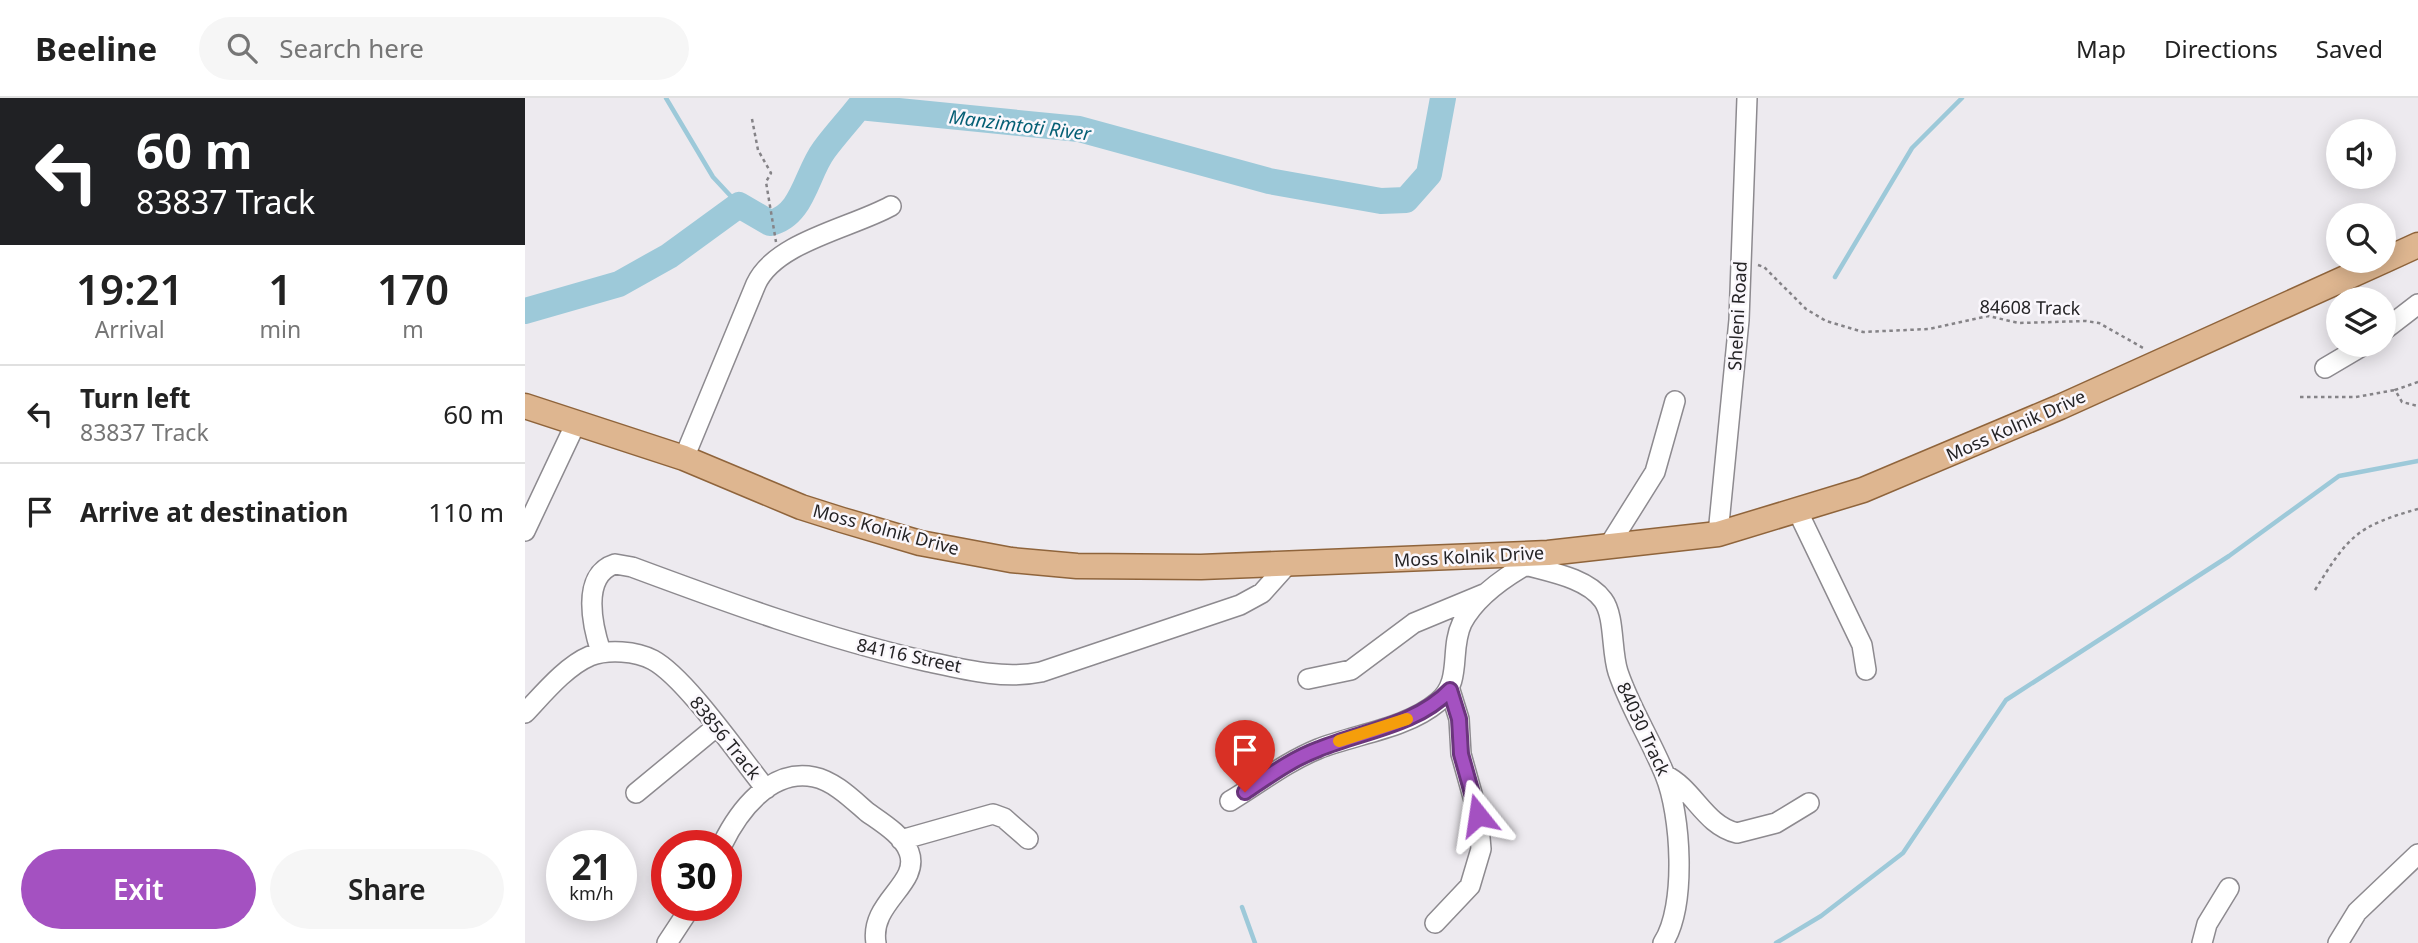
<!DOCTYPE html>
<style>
:root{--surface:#fff;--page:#f6f6f6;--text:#222;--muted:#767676;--line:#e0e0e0;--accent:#a451c1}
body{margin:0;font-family:"Noto Sans",sans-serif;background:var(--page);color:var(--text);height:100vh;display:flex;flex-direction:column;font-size:26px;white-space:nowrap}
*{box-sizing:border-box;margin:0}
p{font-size:23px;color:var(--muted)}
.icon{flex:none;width:38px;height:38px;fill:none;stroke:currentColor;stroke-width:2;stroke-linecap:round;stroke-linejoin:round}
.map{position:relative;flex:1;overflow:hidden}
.panel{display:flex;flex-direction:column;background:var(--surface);width:525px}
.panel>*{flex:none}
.top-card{background:#202124;color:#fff;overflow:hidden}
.buttons{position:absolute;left:1801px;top:21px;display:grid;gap:14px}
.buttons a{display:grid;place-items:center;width:70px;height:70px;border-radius:50%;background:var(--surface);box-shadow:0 4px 18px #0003;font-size:35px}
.speed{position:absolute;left:21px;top:732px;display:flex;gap:14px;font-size:35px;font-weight:700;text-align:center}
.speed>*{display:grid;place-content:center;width:91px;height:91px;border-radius:50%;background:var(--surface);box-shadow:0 4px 18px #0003;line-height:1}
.speed small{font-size:18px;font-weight:400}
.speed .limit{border:10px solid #d22;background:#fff;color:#111}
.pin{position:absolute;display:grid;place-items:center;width:60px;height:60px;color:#fff;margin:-72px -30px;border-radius:50% 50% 50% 0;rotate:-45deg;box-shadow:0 0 7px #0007}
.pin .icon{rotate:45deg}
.me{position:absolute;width:77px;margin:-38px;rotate:345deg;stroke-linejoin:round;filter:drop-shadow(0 0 5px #0008)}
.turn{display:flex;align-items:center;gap:24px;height:147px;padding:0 21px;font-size:32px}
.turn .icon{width:91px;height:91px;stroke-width:2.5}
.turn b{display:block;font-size:49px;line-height:60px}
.eta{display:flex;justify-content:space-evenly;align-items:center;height:119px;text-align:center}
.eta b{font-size:42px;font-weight:600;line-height:49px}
.cta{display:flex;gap:14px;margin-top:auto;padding:14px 21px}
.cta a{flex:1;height:80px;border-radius:42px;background:var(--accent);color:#fff;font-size:28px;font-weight:600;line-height:80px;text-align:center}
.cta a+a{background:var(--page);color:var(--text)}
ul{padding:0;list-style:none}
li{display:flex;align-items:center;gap:21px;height:98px;padding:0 21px;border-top:2px solid var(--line)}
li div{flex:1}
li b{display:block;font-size:26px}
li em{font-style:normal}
header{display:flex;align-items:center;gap:42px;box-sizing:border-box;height:98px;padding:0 35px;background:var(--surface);border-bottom:2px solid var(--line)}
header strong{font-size:33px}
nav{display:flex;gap:38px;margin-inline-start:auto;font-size:24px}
.search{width:490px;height:63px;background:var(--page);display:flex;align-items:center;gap:18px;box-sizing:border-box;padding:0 24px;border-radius:38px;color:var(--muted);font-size:26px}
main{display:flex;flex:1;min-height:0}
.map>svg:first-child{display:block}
</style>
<header>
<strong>Beeline</strong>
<div class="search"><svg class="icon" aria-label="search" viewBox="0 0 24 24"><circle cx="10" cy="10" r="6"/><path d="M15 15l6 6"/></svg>Search here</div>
<nav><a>Map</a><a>Directions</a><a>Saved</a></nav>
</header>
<main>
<section class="panel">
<div class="top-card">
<div class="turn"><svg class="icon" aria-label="left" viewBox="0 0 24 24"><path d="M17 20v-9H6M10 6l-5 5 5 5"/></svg><div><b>60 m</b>83837 Track</div></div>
</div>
<div class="eta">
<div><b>19:21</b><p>Arrival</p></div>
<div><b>1</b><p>min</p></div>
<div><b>170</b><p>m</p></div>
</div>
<ul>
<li><svg class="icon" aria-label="left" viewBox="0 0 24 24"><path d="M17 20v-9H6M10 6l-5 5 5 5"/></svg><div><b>Turn left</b><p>83837 Track</p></div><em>60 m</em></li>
<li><svg class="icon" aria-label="arrive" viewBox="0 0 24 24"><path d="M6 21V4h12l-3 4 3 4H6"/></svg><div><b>Arrive at destination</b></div><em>110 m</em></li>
</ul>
<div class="cta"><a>Exit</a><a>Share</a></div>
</section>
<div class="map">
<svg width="1893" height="845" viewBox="0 0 1893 845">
<rect width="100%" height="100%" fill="#edeaef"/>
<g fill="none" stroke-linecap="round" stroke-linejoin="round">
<path stroke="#9dc9d9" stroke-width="4.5" d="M141 0 188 79 214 107
M1310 179 1387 50 1437 0
M717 809 730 845
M1251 845 1296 818 1378 755 1481 602 1704 458 1814 378 1893 363"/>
<path stroke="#9dc9d9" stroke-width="26" d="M0 213 94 186 144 158 214 107 245 125C278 118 281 76 299 52 310 37 323 23 334 9L554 31 744 83 856 103 881 102 904 76 918 0"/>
<defs>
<path id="minor" d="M1858 233 1893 206
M1800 270 1839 247
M159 360 231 186C250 144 326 130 366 108
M1273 414 1337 547 1341 572
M0 433 50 327
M1193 436 1214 222 1222 0
M1083 449 1130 374 1150 303
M1000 467C1025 474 1062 480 1078 502 1090 518 1086 553 1093 574 1105 610 1126 642 1140 677 1156 716 1162 808 1138 845
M76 554C68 530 55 477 90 466L107 469C204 505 299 540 400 563 437 571 478 582 516 574L715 507 737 495 763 466
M783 581 826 572 889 525 959 496
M0 615C18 596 41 568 65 558 83 551 111 553 128 562 161 580 215 659 241 691
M1140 677C1169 691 1179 727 1212 735L1251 725 1284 705
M111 695 191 629
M705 703C735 685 761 664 793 651 830 636 881 631 913 604 938 583 924 552 937 525 951 498 984 476 1010 462
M376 742 468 716 479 720 503 741
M197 747C213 714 245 670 289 679 309 683 327 701 342 714 356 724 378 737 384 754 396 786 344 804 351 845
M910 825 945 788 956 751 953 717 936 656 934 621 925 592
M142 845 167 807
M1677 845 1682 826 1704 790
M1813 845 1832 814 1893 756"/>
<path id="major" d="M1858 163 1893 147
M0 308 159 360 276 409 317 422 395 445 486 462 552 468 676 469 1023 455 1193 436 1338 392 1535 309 1858 163"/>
</defs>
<use href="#minor" stroke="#8d8a8f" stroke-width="22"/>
<use href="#major" stroke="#8f643b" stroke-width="27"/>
<path stroke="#858387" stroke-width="2.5" stroke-dasharray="3.5 3.5" stroke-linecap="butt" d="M227 21 233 52 246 75 241 84 251 144
M1233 167 1239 169 1281 211 1301 223 1338 234 1404 231 1463 218 1494 225 1561 223 1574 225 1620 251
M1893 284 1870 292 1877 304 1893 308
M1775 299H1831L1870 292
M1790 492C1823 439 1831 428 1893 411"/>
<use href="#minor" stroke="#fff" stroke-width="19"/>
<use href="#major" stroke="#deb690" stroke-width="24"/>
</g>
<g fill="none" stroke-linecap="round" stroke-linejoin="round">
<defs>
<path id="route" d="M720 694C744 678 767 661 794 651 838 633 892 627 925 592L934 621 936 656 953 717"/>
</defs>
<use href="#route" stroke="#6b357d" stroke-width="18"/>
<use href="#route" stroke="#a451c1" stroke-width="12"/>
<path stroke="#f59e0b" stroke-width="12" d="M814 643 882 621"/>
</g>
<g text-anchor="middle" stroke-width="5" stroke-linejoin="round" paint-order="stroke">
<g font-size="18" fill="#252426" stroke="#faf7fc">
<text transform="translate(1505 210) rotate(1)" y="6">84608 Track</text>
<text transform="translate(1213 218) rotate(-87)" y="6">Sheleni Road</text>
<text transform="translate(1491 328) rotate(-24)" y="6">Moss Kolnik Drive</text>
<text transform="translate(361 432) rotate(15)" y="6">Moss Kolnik Drive</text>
<text transform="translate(944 459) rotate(-3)" y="6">Moss Kolnik Drive</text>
<text transform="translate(384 558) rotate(12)" y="6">84116 Street</text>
<text transform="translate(1118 631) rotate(65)" y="6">84030 Track</text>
<text transform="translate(200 640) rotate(51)" y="6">83856 Track</text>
</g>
<g font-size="19" font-style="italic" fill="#055f75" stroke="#faf7fc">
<text transform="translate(495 27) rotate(7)" y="7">Manzimtoti River</text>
</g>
</g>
</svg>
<div class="buttons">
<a><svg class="icon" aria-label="sound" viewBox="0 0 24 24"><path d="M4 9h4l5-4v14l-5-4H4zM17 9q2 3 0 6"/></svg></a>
<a><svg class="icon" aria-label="search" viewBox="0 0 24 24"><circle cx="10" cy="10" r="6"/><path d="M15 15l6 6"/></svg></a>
<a><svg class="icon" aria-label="layers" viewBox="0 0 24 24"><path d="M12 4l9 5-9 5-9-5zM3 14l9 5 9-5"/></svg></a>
</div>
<div class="speed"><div>21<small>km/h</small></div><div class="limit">30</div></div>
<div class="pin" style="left:720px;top:694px;background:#d93025"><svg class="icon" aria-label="arrive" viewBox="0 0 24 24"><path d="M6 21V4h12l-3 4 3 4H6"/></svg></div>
<svg class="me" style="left:953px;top:717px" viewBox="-20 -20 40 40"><path d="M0-17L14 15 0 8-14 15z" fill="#a451c1" stroke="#fff" stroke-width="4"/></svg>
</div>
</main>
